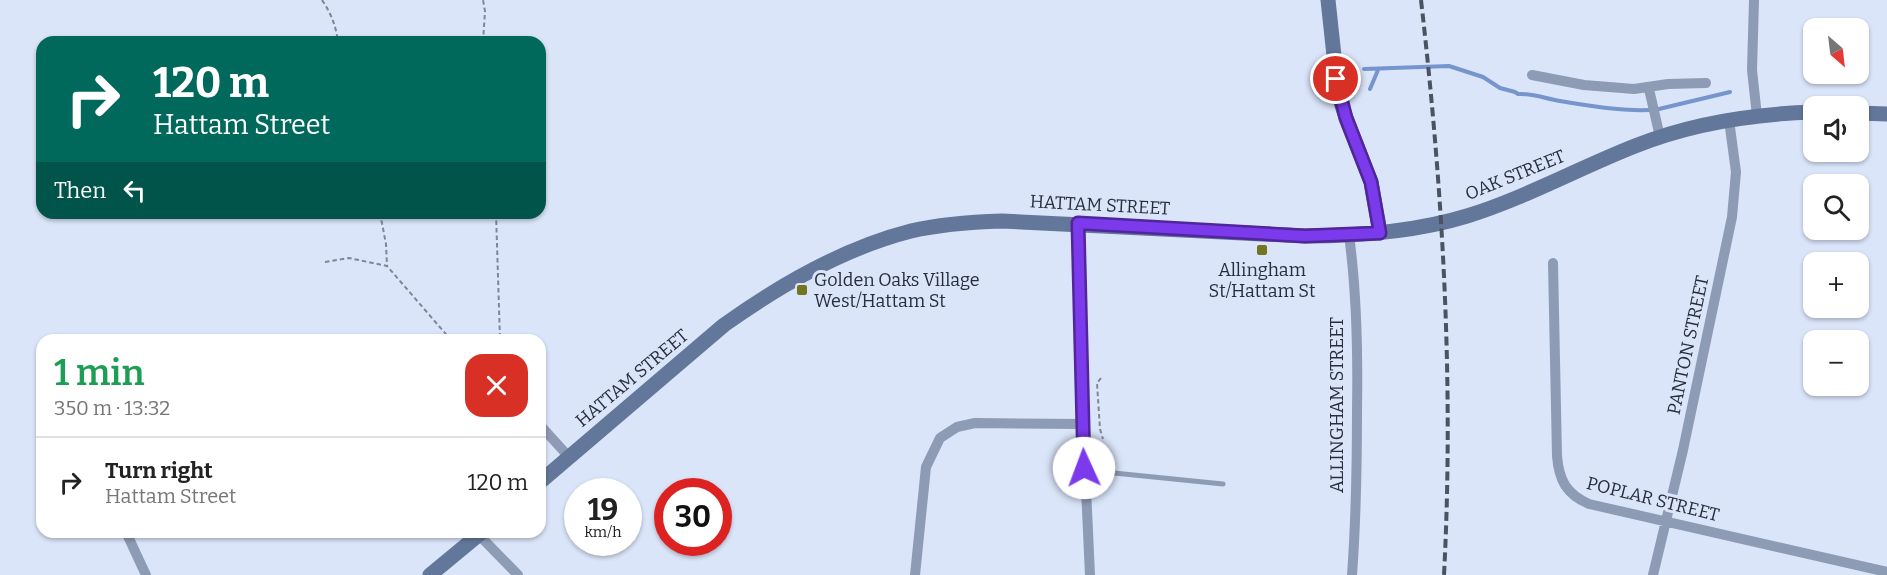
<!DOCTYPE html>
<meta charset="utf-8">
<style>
:root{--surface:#fff;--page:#f6f6f6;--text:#222;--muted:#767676;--line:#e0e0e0}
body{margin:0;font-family:Bitter,serif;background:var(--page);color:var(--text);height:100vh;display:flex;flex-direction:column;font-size:22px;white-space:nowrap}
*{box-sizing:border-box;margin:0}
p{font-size:20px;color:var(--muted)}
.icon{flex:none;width:33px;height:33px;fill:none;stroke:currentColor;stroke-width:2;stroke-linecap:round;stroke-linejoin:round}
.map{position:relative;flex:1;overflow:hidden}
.sheet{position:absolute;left:36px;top:334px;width:510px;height:204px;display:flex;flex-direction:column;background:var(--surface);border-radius:18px;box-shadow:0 2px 4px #0004}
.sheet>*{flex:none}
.top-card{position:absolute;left:36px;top:36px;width:510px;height:183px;border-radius:18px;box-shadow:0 2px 4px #0004;background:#00695c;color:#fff;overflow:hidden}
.needle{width:39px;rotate:152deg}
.controls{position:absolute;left:1803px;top:18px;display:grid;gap:12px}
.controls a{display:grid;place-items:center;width:66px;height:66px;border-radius:12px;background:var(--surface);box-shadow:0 2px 4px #0004;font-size:30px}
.speed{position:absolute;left:564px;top:478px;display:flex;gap:12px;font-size:30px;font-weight:700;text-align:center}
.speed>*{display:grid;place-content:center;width:78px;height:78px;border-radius:50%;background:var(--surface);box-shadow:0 2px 4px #0004;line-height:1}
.speed small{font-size:15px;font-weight:400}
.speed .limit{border:9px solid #d22;background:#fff;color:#111}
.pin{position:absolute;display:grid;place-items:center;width:51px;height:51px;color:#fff;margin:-26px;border:3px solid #fff;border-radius:50%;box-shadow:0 2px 6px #0007}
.me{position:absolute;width:66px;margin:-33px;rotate:358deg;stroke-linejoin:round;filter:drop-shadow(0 0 4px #0008)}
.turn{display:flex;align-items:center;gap:21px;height:126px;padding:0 18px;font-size:27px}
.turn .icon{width:78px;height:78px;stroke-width:2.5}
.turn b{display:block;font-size:42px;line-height:51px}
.then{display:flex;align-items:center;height:57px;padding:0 18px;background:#0003;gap:12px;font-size:22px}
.round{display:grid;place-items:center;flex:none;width:63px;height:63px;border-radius:18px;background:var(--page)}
.head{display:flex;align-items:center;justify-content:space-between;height:102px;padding:0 18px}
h1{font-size:36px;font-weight:600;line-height:45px;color:#1e9e55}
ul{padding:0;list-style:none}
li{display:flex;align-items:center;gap:18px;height:90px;padding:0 18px;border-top:2px solid var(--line)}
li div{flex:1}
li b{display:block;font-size:22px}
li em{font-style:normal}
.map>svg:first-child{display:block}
</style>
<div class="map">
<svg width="1887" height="575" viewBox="0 0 1887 575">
<rect width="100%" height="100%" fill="#dae5f9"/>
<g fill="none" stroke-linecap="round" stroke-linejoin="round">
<path stroke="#7695cd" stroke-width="4" d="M1364 69 1449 66 1483 77 1500 88 1515 92 1518 94C1533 93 1546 99 1560 101 1589 106 1620 111 1649 110
M1370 89 1378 70
M1659 109 1730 92"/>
<path stroke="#7e8797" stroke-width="2" stroke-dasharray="4.5 3" stroke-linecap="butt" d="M322 0C331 13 336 26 338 42
M483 42 485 11 483 0
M380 213 386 244 387 266
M496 213 500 340
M325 262 349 258 387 266 451 340
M1101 378 1097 383 1100 429 1103 439"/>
<path stroke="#8d9bb4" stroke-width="5" d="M1085 468H1093L1104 472 1223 484"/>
<path stroke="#8d9bb4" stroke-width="10" d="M1754 0 1752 70 1757 116
M1532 75 1584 85 1634 89 1668 84 1706 83
M1649 89 1660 137
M1078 223 1083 424 1090 575
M1349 235C1357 294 1358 351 1357 410 1357 465 1356 520 1352 575
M1553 263 1557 456C1559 480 1566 494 1589 504L1887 572
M540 425 569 457
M126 532 146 575
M479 535 518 575
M915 575 926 467 940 438 957 427 975 423 1083 424
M1653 575 1683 450 1732 217 1736 172 1729 120"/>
<path stroke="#63779b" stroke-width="15" d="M1328 0 1338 93 1346 118 1371 182 1380 233
M1858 113 1887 114
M540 482 724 325C780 285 844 248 911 231 941 224 971 222 1002 221L1305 236C1359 236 1415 232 1467 216 1525 198 1579 168 1635 146 1692 123 1753 114 1814 112
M430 575 482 532"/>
<path stroke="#4b5361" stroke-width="4" stroke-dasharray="9 4.5" stroke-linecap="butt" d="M1421 0C1443 191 1454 383 1444 575"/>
</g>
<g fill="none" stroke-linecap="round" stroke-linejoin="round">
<defs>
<path id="route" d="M1084 468 1078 223 1305 236 1380 233 1371 182 1346 118 1336 79"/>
</defs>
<use href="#route" stroke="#51269a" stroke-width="15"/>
<use href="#route" stroke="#7c3aed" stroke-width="10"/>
</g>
<g fill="#73761e" stroke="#dae5f9" stroke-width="2">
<rect x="1256" y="244" width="12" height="12" rx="3"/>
<rect x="796" y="284" width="12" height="12" rx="3"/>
</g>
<g text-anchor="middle" stroke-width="6" stroke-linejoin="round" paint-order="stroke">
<g font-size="18" fill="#282f3c" stroke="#dae5f9">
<text transform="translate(1515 175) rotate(-22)" y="6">OAK STREET</text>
<text transform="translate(1100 205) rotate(3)" y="6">HATTAM STREET</text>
<text transform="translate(1688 345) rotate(-78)" y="6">PANTON STREET</text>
<text transform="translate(632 378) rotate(-40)" y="6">HATTAM STREET</text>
<text transform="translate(1337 405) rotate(-90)" y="6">ALLINGHAM STREET</text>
<text transform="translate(1653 499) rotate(14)" y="6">POPLAR STREET</text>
</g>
<g font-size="18" fill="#282f3c" stroke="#dae5f9">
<text x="1262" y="276">Allingham<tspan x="1262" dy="21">St/Hattam St</tspan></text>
<text x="814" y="286" text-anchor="start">Golden Oaks Village<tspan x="814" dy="21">West/Hattam St</tspan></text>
</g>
</g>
</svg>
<div class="controls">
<a><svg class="needle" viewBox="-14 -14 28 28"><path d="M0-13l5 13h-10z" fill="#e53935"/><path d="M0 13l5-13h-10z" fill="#767676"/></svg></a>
<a><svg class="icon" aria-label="sound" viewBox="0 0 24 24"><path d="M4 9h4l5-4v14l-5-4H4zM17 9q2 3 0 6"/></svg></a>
<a><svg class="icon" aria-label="search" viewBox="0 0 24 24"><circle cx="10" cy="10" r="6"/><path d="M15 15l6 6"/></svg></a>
<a>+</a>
<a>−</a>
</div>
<div class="speed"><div>19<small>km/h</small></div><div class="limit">30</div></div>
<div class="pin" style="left:1336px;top:79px;background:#d93025"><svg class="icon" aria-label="arrive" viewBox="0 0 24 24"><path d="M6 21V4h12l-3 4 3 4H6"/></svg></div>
<svg class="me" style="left:1084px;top:468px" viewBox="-20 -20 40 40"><circle r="19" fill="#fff"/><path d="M0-13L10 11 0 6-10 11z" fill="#7c3aed"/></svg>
<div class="top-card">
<div class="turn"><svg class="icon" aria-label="right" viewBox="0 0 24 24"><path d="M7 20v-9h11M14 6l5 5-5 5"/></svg><div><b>120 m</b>Hattam Street</div></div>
<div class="then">Then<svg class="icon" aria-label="left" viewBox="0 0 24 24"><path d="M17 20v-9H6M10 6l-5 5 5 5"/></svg></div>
</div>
<section class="sheet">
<div class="head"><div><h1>1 min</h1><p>350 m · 13:32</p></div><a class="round" style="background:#d93025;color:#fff"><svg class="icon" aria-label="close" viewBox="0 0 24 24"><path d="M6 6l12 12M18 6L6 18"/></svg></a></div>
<ul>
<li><svg class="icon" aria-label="right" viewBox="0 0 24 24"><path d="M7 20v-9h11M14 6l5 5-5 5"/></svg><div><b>Turn right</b><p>Hattam Street</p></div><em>120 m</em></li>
</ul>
</section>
</div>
